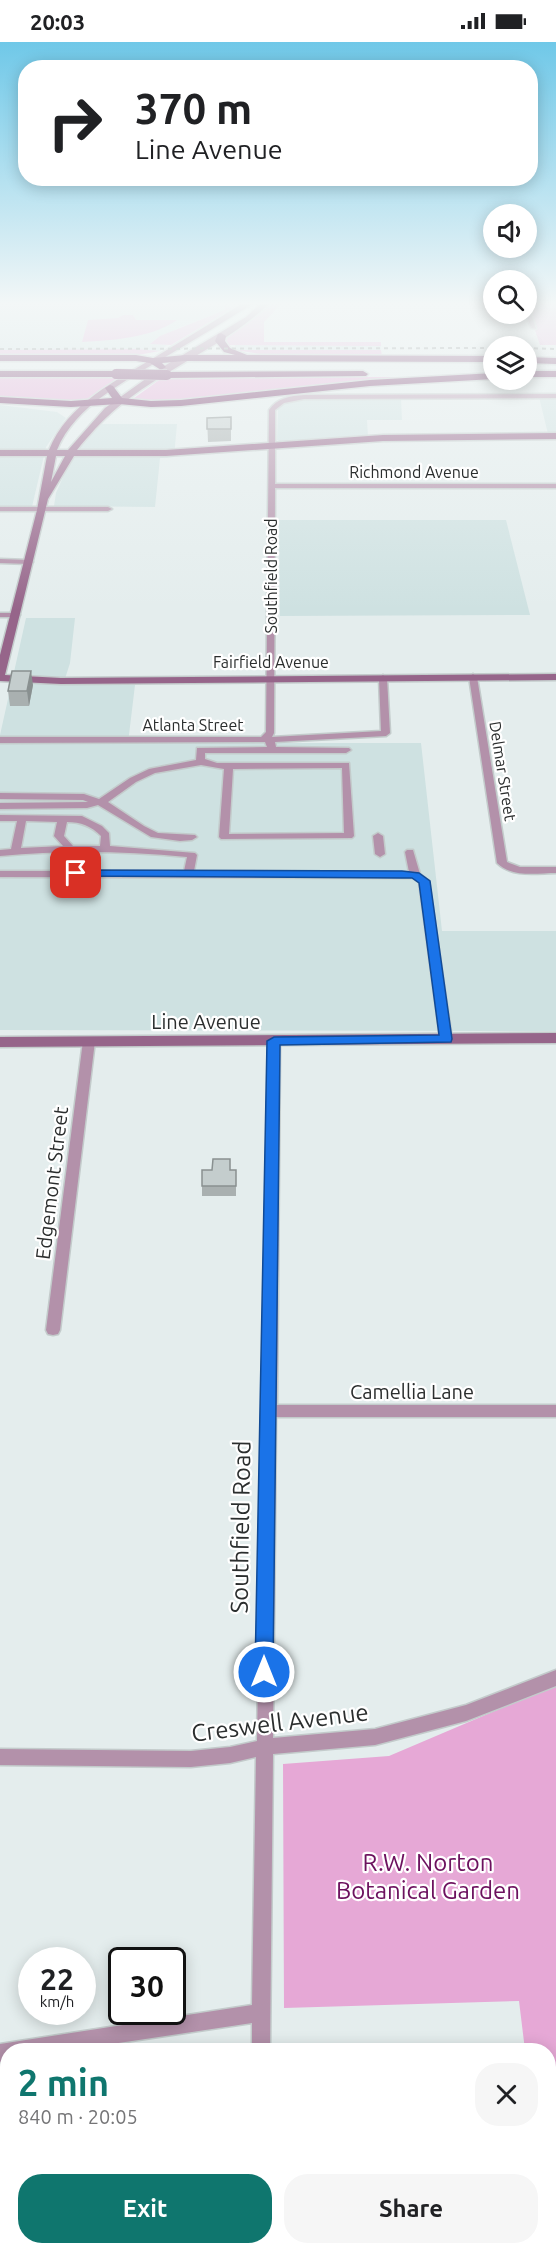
<!DOCTYPE html>
<meta charset="utf-8">
<style>
:root{--surface:#fff;--page:#f6f6f6;--text:#202124;--muted:#757577;--accent:#0f766e}
body{margin:0;font-family:Ubuntu,sans-serif;background:var(--page);color:var(--text);height:100vh;display:flex;flex-direction:column;font-size:22px;white-space:nowrap}
*{box-sizing:border-box;margin:0}
p{font-size:20px;color:var(--muted)}
.icon{flex:none;width:33px;height:33px;fill:none;stroke:currentColor;stroke-width:2;stroke-linecap:round;stroke-linejoin:round}
.map{position:relative;flex:1;overflow:hidden}
.drawer{position:absolute;left:0px;top:2001px;width:556px;height:212px;display:flex;flex-direction:column;background:var(--surface);border-radius:24px 24px 0 0;box-shadow:0 3px 15px #0003}
.drawer>*{flex:none}
.banner{position:absolute;left:18px;top:18px;width:520px;height:126px;border-radius:24px;box-shadow:0 3px 15px #0003;background:#fff;color:var(--text);overflow:hidden}
.tools{position:absolute;left:483px;top:162px;display:grid;gap:12px}
.tools a{display:grid;place-items:center;width:54px;height:54px;border-radius:50%;background:var(--surface);box-shadow:0 3px 15px #0003;font-size:30px}
.speed{position:absolute;left:18px;top:1905px;display:flex;gap:12px;font-size:30px;font-weight:700;text-align:center}
.speed>*{display:grid;place-content:center;width:78px;height:78px;border-radius:50%;background:var(--surface);box-shadow:0 3px 15px #0003;line-height:1}
.speed small{font-size:15px;font-weight:400}
.speed .limit{border:3px solid #111;border-radius:9px;background:#fff;color:#111}
.pin{position:absolute;display:grid;place-items:center;width:51px;height:51px;color:#fff;margin:-26px;border-radius:12px;box-shadow:0 3px 9px #0006}
.me{position:absolute;width:66px;margin:-33px;rotate:0deg;stroke-linejoin:round;filter:drop-shadow(0 0 4px #0008)}
.turn{display:flex;align-items:center;gap:21px;height:126px;padding:0 18px;font-size:27px}
.turn .icon{width:78px;height:78px;stroke-width:2.5}
.turn b{display:block;font-size:42px;line-height:51px}
.round{display:grid;place-items:center;flex:none;width:63px;height:63px;border-radius:24px;background:var(--page)}
.headline{display:flex;align-items:center;justify-content:space-between;height:102px;padding:0 18px}
h1{font-size:36px;font-weight:600;line-height:45px;color:var(--accent)}
.button{display:flex;gap:12px;margin-top:auto;padding:12px 18px}
.button a{flex:1;height:69px;border-radius:24px;background:var(--accent);color:#fff;font-size:24px;font-weight:600;line-height:69px;text-align:center}
.button a+a{background:var(--page);color:var(--text)}
.status{display:flex;justify-content:space-between;align-items:center;height:42px;padding:0 30px;background:var(--surface);direction:ltr}
.status svg{height:16px;fill:currentColor}
.map>svg:first-child{display:block}
</style>
<div class="status"><b>20:03</b><svg viewBox="0 0 49 12"><path d="M0 12V9h3v3zM5 12V6h3v6zM10 12V3h3v9zM15 12V0h3v12zM26 1h20v11H26zM47 4h2v5h-2z"/></svg></div>
<div class="map">
<svg width="556" height="2212" viewBox="0 0 556 2212">
<rect width="100%" height="100%" fill="#e4eded"/>
<path fill="#cee1e1" d="M0 260 225 263V268L176 287 151 301 167 303 160 309 0 308Z
M235 303 381 304V308H235Z
M539 355H556V392H548Z
M401 356 402 378H367L368 395 284 401 277 398 278 366 287 359 304 357Z
M0 363 57 370 66 376 46 405 31 469H0Z
M102 382H177L174 415 160 416 155 465 54 464 56 451 70 419 85 398Z
M279 478H506L530 573 280 574Z
M26 576H75L70 621 63 643H135L128 701H421L442 889H556V989L0 988V693Z"/>
<path fill="#e6a8d6" d="M526 259H556V303H540L527 265Z
M281 262 264 280V300H381V304L224 303V296L227 293 271 263Z
M225 263 233 266 171 303 150 302 160 294 225 268Z
M135 307 160 309 143 312 0 313V308Z
M235 308H381L382 314 260 312Z
M397 335 264 351 155 360 130 359 162 336Z
M0 336H118L83 360 0 356Z
M556 1643V2212H551L549 2008H525L519 1959 284 1966 283 1722 389 1714Z"/>
<path fill="#e396d0" d="M123 273H133L136 278H177C151 296 114 298 82 300L88 278 118 276Z"/>
<g fill="none" stroke-linecap="round" stroke-linejoin="round">
<defs>
<path id="street" d="M526 263 529 265 536 287 531 286 526 272Z
M556 352V356L304 357 284 361 275 368V442H556V446H275L274 691 272 695 381 689 379 636 383 633 387 636 390 691 386 694 275 700 276 705 349 706 351 708 346 711H205V717L217 721H349L354 794 352 796 221 797 219 795 224 727 201 723 155 731 136 740 108 760 144 784 158 791 195 793 197 795 192 798 180 799 151 795 98 763 87 766 0 767V761L88 760 83 758 0 757V751L84 752 99 757 130 736 149 727 196 718 197 706 267 705 265 700 0 701V695H261L266 690 269 368C277 356 290 354 304 353ZM342 726 344 791 229 792 233 727Z
M0 465H108L112 467 108 469H0Z
M0 517 29 518 33 520 29 522 0 521Z
M0 571H16L20 573 16 575H0Z
M473 632 477 635 507 820 520 825H556V831C537 831 512 836 497 821L469 635Z
M0 773 82 774 102 784 109 791 110 804 195 811 197 813 194 829 409 830 405 810 407 808H413L420 832 429 839 452 997 446 1001 440 997 419 840 413 836 0 835V829H184L187 815C123 809 63 808 0 814V808L11 807 17 779H0ZM26 779 57 780 54 794 63 804 21 806ZM67 780C81 780 91 784 101 794L100 804H73L64 794Z
M378 791 383 794 385 812 380 815 375 812 373 794Z
M89 995 95 999 60 1288 58 1292 53 1293 48 1292 46 1288 83 999Z
M274 995 280 999 277 1363H556V1375H276L273 1696 375 1687 466 1663 556 1628V1644L466 1679 375 1703 273 1712 270 2008H252V1981L72 2008H8V2019L0 2020V2002L252 1963 256 1715 230 1721 191 1725 0 1723V1707L191 1709 230 1705 257 1699 268 999Z
M250 2205H270V2212H250Z"/>
<path id="secondary" d="M0 259H494V261H270C218 311 144 333 95 387 89 394 82 401 77 408H166L383 393 556 391V397L383 399 166 414H74L48 457 5 633 61 636 556 632V638L61 642 0 639V613L37 468 47 414H0V408H49C67 362 117 338 157 314 186 296 215 279 243 261H0ZM254 261H261L246 275 161 326 105 366 68 408H57C75 363 128 338 167 314 196 297 225 279 254 261ZM56 414H65L51 440Z
M556 991V1001L0 1005V995Z"/>
<path id="highway" d="M221 291 226 294 225 299 230 306 247 313 494 314V320L185 319 162 321 166 325 161 328 150 321 136 319H0V313H136L153 316 185 313H235L224 310 215 299 218 292Z
M526 315 556 316V322L526 321Z
M0 329H116L121 332 116 335H0Z
M363 329 368 332 366 334 167 336 162 333 167 330Z
M526 329H556V335H526Z
M494 331V337L370 344 181 364 151 365 119 362 71 365 0 361V355L71 359 112 356 105 346 110 343 113 344 122 356 151 359 181 358 370 338Z"/>
</defs>
<use href="#street" stroke="#c3cbcb" stroke-width="3"/>
<use href="#secondary" stroke="#c3cbcb" stroke-width="3"/>
<use href="#highway" stroke="#c3cbcb" stroke-width="3"/>
<use href="#street" fill="#b391aa" fill-rule="evenodd"/>
<use href="#secondary" fill="#96658a" fill-rule="evenodd"/>
<use href="#highway" fill="#6c285f" fill-rule="evenodd"/>
<path stroke="#787d7d" stroke-width="2" stroke-dasharray="4 4" stroke-linecap="butt" d="M526 306 556 307
M0 307 494 306"/>
<defs>
<path id="highway-bridge" d="M116 332 167 333"/>
</defs>
<use href="#highway-bridge" stroke="#c3cbcb" stroke-width="11" stroke-linecap="butt"/>
<use href="#highway-bridge" stroke="#6c285f" stroke-width="10"/>
</g>
<path fill="#a9b0b0" d="M231 375V399L208 400 207 376Z
M33 643 29 664H10L8 649Z
M230 1128H236V1154H202V1144Z"/>
<path fill="#899090" d="M31 629 33 643 29 664 27 649Z"/>
<path fill="#c4cdcd" stroke="#899090" stroke-width="1.5" d="M231 375V387H207V376Z
M12 629H31L27 649H8Z
M213 1117H230V1128H236V1144H202V1128H212Z"/>
<linearGradient id="sky" x2="0" y2="1"><stop stop-color="#6fc8e8"/><stop offset="0.46" stop-color="#f3f7f7"/><stop offset="1" stop-color="#f3f7f7" stop-opacity="0"/></linearGradient>
<rect width="556" height="568" fill="url(#sky)"/>
<path fill="#1a73e8" stroke="#114b97" stroke-width="1.5" d="M76 828 402 829 419 831 430 839 452 997 451 1000 280 1003 273 1630 271 1636 264 1638 258 1636 255 1630 267 999 274 995 439 993 419 841 412 836H402L72 834V829Z"/>
<g text-anchor="middle" stroke-width="4.5" stroke-linejoin="round" paint-order="stroke">
<g font-size="16" fill="#2b2e2e" stroke="#fff">
<text x="414" y="436">Richmond Avenue</text>
<text transform="translate(271 534) rotate(-90)" y="6">Southfield Road</text>
<text x="271" y="626">Fairfield Avenue</text>
<text x="193" y="689">Atlanta Street</text>
<text transform="translate(503 729) rotate(81)" y="6">Delmar Street</text>
</g>
<g font-size="20" fill="#2b2e2e" stroke="#fff">
<text x="206" y="987">Line Avenue</text>
<text transform="translate(52 1141) rotate(-83)" y="7">Edgemont Street</text>
<text x="412" y="1357">Camellia Lane</text>
</g>
<g font-size="24" fill="#2b2e2e" stroke="#fff">
<text transform="translate(241 1485) rotate(-89)" y="8">Southfield Road</text>
<text transform="translate(280 1681) rotate(-7)" y="8">Creswell Avenue</text>
</g>
<g font-size="24" fill="#6c115e" stroke="#fff">
<text x="428" y="1829">R.W. Norton<tspan x="428" dy="28">Botanical Garden</tspan></text>
</g>
</g>
</svg>
<div class="tools">
<a><svg class="icon" aria-label="sound" viewBox="0 0 24 24"><path d="M4 9h4l5-4v14l-5-4H4zM17 9q2 3 0 6"/></svg></a>
<a><svg class="icon" aria-label="search" viewBox="0 0 24 24"><circle cx="10" cy="10" r="6"/><path d="M15 15l6 6"/></svg></a>
<a><svg class="icon" aria-label="layers" viewBox="0 0 24 24"><path d="M12 4l9 5-9 5-9-5zM3 14l9 5 9-5"/></svg></a>
</div>
<div class="speed"><div>22<small>km/h</small></div><div class="limit">30</div></div>
<div class="pin" style="left:76px;top:831px;background:#d93025"><svg class="icon" aria-label="arrive" viewBox="0 0 24 24"><path d="M6 21V4h12l-3 4 3 4H6"/></svg></div>
<svg class="me" style="left:264px;top:1630px" viewBox="-20 -20 40 40"><circle r="17" fill="#1a73e8" stroke="#fff" stroke-width="3"/><path d="M0-11L8 9 0 5-8 9z" fill="#fff"/></svg>
<div class="banner">
<div class="turn"><svg class="icon" aria-label="right" viewBox="0 0 24 24"><path d="M7 20v-9h11M14 6l5 5-5 5"/></svg><div><b>370 m</b>Line Avenue</div></div>
</div>
<section class="drawer">
<div class="headline"><div><h1>2 min</h1><p>840 m · 20:05</p></div><a class="round"><svg class="icon" aria-label="close" viewBox="0 0 24 24"><path d="M6 6l12 12M18 6L6 18"/></svg></a></div>
<div class="button"><a>Exit</a><a>Share</a></div>
</section>
</div>
